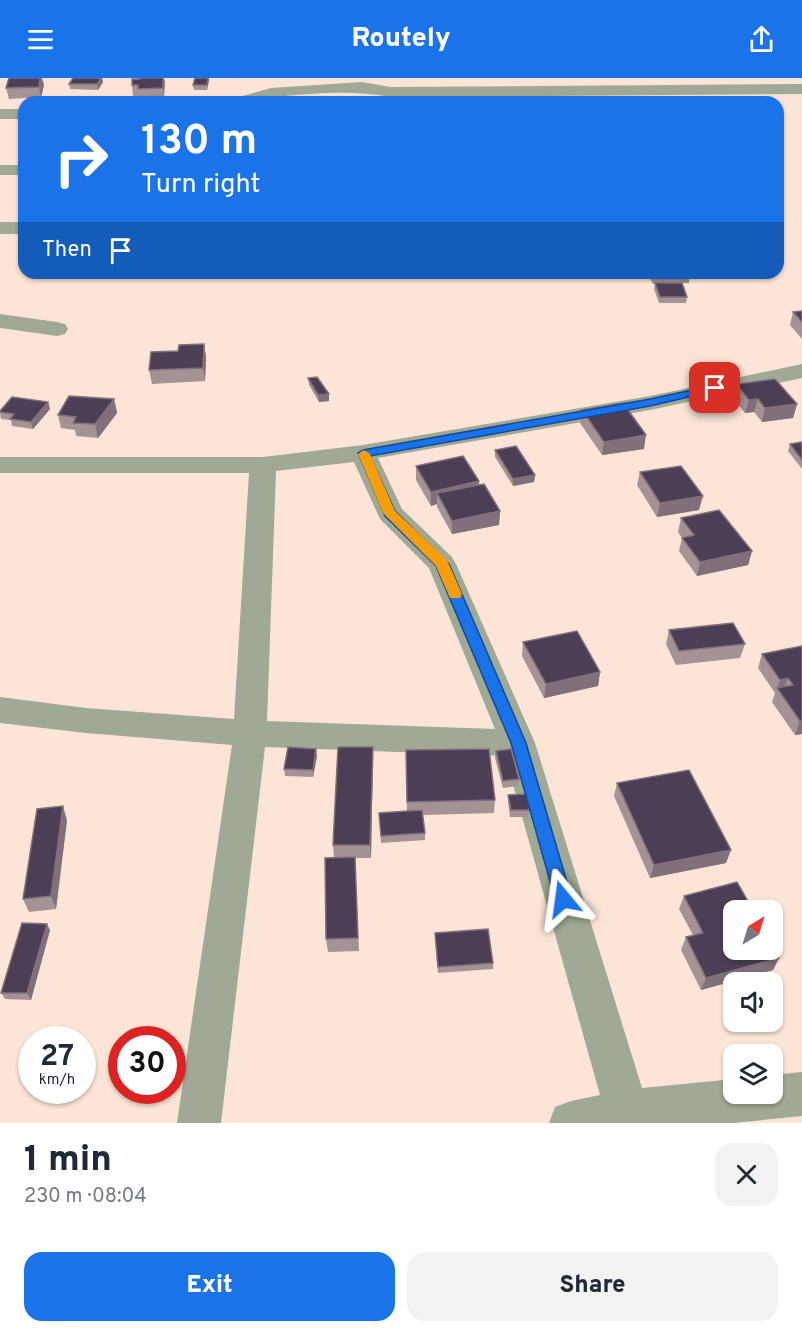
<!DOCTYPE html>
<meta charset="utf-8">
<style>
:root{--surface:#fff;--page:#f2f2f3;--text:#1f2937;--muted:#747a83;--accent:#1a73e8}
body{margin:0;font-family:Overpass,sans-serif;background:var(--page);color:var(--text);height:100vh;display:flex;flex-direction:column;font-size:22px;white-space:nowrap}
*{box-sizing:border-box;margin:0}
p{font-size:20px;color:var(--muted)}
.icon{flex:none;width:33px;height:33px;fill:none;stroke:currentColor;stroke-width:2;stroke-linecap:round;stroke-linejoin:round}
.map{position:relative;height:1045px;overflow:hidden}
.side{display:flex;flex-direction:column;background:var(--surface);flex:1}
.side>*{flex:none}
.top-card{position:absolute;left:18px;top:18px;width:766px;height:183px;border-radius:18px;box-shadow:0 2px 4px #0004;background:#1a73e8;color:#fff;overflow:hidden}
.needle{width:39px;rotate:38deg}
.fabs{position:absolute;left:723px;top:822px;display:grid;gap:12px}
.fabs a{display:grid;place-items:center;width:60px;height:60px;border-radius:12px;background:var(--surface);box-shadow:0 2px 4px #0004;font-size:30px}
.speed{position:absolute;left:18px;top:948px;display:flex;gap:12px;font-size:30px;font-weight:700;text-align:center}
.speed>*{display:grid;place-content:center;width:78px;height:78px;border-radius:50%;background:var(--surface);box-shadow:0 2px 4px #0004;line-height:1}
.speed small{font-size:15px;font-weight:400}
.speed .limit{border:9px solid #d22;background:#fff;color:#111}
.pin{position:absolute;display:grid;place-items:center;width:51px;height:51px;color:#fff;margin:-26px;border-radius:12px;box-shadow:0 3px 9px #0006}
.me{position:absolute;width:66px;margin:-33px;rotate:344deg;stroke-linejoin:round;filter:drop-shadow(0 0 4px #0008)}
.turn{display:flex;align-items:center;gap:21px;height:126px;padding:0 24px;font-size:27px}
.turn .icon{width:78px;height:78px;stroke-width:2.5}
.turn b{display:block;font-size:42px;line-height:51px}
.then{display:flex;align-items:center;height:57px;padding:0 24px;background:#0003;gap:12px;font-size:22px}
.round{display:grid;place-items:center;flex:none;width:63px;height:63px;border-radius:18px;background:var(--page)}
.headline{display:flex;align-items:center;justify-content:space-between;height:102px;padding:0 24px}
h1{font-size:36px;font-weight:800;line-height:45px}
.primary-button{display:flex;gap:12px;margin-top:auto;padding:12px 24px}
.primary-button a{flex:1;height:69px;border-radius:18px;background:var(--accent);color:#fff;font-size:24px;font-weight:800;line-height:69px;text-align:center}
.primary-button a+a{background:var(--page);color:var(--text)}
header{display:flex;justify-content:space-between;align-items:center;height:78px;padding:0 24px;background:var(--accent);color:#fff;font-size:27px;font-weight:800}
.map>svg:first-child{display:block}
</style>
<header><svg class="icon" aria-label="menu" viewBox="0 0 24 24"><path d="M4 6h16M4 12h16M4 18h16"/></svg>Routely<svg class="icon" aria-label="share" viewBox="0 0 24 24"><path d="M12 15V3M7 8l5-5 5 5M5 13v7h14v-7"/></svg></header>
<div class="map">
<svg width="802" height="1045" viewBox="0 0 802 1045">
<rect width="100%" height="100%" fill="#fce5d6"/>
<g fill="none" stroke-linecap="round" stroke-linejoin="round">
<path fill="#9fa995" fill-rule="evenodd" d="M362 4 391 9 802 6V16L391 19C352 12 315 15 276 19 259 21 248 24 230 24L232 21 271 10Z
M0 31H24V41H0Z
M0 87H24V97H0Z
M0 144H24V156H0Z
M0 236 57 244 65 246 68 251 65 256 57 258 0 250Z
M802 286V300L650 332 378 380 402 431 452 479 456 486 535 665 642 1010 734 1001V1016H772V997L802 994V1038L734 1045H549L555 1029 571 1023 600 1017 505 678 265 669 221 1045H177L232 667 86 655 0 645V619L86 630 234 641 249 395H0V379H263L363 367 650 318ZM354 384 380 441 429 490 495 651 267 643 276 393Z"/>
</g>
<path fill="#a49295" d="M73 0H102L103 4 98 12 70 11 69 6Z
M140 0H164V20L139 22V18H133L132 7Z
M209 2 207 12H194L193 7Z
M44 7 41 19 9 21 6 10Z
M647 195H690L689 205H682L687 219 686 225H659L654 211 655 206H653Z
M802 233V261L790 247 793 234Z
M204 266 206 279 205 303 152 306 149 292 178 273Z
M308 300 329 323 319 324 309 307Z
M736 306 797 326 793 340 762 344 754 334 745 335 732 319Z
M114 321 117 335 98 360 76 358 75 352 61 350 58 337Z
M48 324 50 331 33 351 12 348 11 342 1 341 0 334Z
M582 332 644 371 602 377 580 345Z
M802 364V391L788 373 790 366Z
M495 372 535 397 534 404 513 408 495 379Z
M416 388 479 403V407L500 433 499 447 452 456 437 429V426L431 428 416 402Z
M640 394 699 432 657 439 637 407Z
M681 440 752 473 748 487 697 498 679 473 682 460 678 454Z
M669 552 745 566 740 580 676 587 666 566Z
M523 564 600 594 598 608 544 620 522 578Z
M802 568V656L795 657 772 624 775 615 758 590 762 576Z
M373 669 371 780H355L359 873 328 874 326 861 334 780 333 767Z
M406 672 495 722 494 735 423 737 425 755V762L381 765 379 735 407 733Z
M496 673 519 701 518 708 503 710 495 680Z
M317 678 313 699 285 698 284 691Z
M617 705 726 785 650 800 614 718Z
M508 717 529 732 528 739H510L508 724Z
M67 742 56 831 29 834 23 821Z
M684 818 779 880 773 892 701 912 681 872 686 859 693 857 679 831Z
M50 852 31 922 5 921 1 915Z
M435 855 493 885V891L438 895 435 862Z"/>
<path fill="#81707b" d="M40 0H42L44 7 41 19 39 9Z
M101 0H102L103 4 98 12 97 6Z
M163 0H164L165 4 164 20 163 10Z
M208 0H209V2L207 12V7Z
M204 266 206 279 205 303 203 290Z
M329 316V323L319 324 318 317Z
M114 321 117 335 98 360 95 346Z
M758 321 754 334 745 335 749 322Z
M48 324 50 331 33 351 31 344Z
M797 326 793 340 762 344 765 330Z
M646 357 644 371 602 377 604 364Z
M535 397 534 404 513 408V401Z
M479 403V417L437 415V426L431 428V414Z
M703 418 699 432 657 439 660 425Z
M500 433 499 447 452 456V443Z
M752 473 748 487 697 498 700 484Z
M600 594 598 608 544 620 546 606Z
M788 600 783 614 777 610 780 602Z
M800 643H802V656L795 657Z
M373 669V683L371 780 370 767Z
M316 671 317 678 313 699V692Z
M63 728 67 742 56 831 51 818Z
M731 772 726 785 650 800 654 787Z
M47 846 50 852 31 922 27 915Z
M779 880 773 892 701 912 706 900Z"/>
<path fill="#4c3e54" stroke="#81707b" stroke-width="1.5" d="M9 0H40L39 9 6 10Z
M73 0H101L97 6H69Z
M140 0H163V10L138 11V7H132V1H140Z
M195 0H208L207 7H193Z
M655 205H682L687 219H660Z
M802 233V244L793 234Z
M204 266 203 290 149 292 151 274 178 273 179 267Z
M317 299 329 316 318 317 308 300Z
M775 301 797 326 765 330 758 321 749 322 736 306Z
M69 318 114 321 95 346 73 345 76 339 58 337Z
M12 319 48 324 31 344 10 341 14 336 0 334V333Z
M623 325 646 357 604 364 582 332Z
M802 364V382L790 366Z
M516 368 535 397 513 401 495 372Z
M463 378 479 403 431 414 416 388Z
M681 388 703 418 660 425 640 394Z
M484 406 500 433 452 443 437 415Z
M719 432 752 473 700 484 682 460 694 457 681 440Z
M733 545 745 566 679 573 669 552Z
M577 553 600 594 546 606 523 564Z
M802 568V643H800L777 610 793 607 788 600 780 602 762 576Z
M288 669 316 671 313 692 284 691Z
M338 669H373L370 767H333Z
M489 671 495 722 407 724 406 672Z
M511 671 519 701 503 703 496 673Z
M689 692 731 772 654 787 617 705Z
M527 716 529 732H511L508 717Z
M63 728 51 818 23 821 37 731Z
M422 732 425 755 381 758 379 735Z
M355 779 358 860 326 861 325 780Z
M737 804 753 832H734V872H772V867L779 880 706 900 686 859 703 855 684 818Z
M22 845 47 846 27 915H1Z
M488 851 493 885 438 889 435 855Z"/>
<path fill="#1a73e8" stroke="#114b97" stroke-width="1.5" d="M715 307 721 310 719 312 650 328 370 378 395 433 449 486 526 665 572 821 570 826 563 829 557 826 555 821 511 665 436 488 385 438 358 375 363 372 650 321Z"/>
<path fill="#f59e0b" d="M364 372 370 376 395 433 447 482 462 516 460 520H450L436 488 383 435 358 376Z"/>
</svg>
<div class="fabs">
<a><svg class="needle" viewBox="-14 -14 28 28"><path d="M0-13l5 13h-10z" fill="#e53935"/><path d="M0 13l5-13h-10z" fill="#747a83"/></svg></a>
<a><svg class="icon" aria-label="sound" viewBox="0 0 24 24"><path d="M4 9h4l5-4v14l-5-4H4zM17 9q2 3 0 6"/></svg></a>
<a><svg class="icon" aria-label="layers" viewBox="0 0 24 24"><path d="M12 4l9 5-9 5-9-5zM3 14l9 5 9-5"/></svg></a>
</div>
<div class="speed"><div>27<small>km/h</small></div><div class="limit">30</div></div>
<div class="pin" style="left:715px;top:310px;background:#d93025"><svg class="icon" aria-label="arrive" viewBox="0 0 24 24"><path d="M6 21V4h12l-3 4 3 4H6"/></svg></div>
<svg class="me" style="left:563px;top:821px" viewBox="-20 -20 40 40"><path d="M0-17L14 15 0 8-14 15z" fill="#1a73e8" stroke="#fff" stroke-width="4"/></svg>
<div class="top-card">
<div class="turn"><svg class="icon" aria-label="right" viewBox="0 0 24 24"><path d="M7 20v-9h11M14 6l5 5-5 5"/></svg><div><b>130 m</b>Turn right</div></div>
<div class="then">Then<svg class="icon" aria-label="arrive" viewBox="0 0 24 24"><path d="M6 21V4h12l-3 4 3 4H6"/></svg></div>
</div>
</div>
<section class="side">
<div class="headline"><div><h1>1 min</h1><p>230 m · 08:04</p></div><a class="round"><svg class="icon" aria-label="close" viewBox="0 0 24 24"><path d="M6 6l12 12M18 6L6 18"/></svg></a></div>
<div class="primary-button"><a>Exit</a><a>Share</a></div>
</section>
